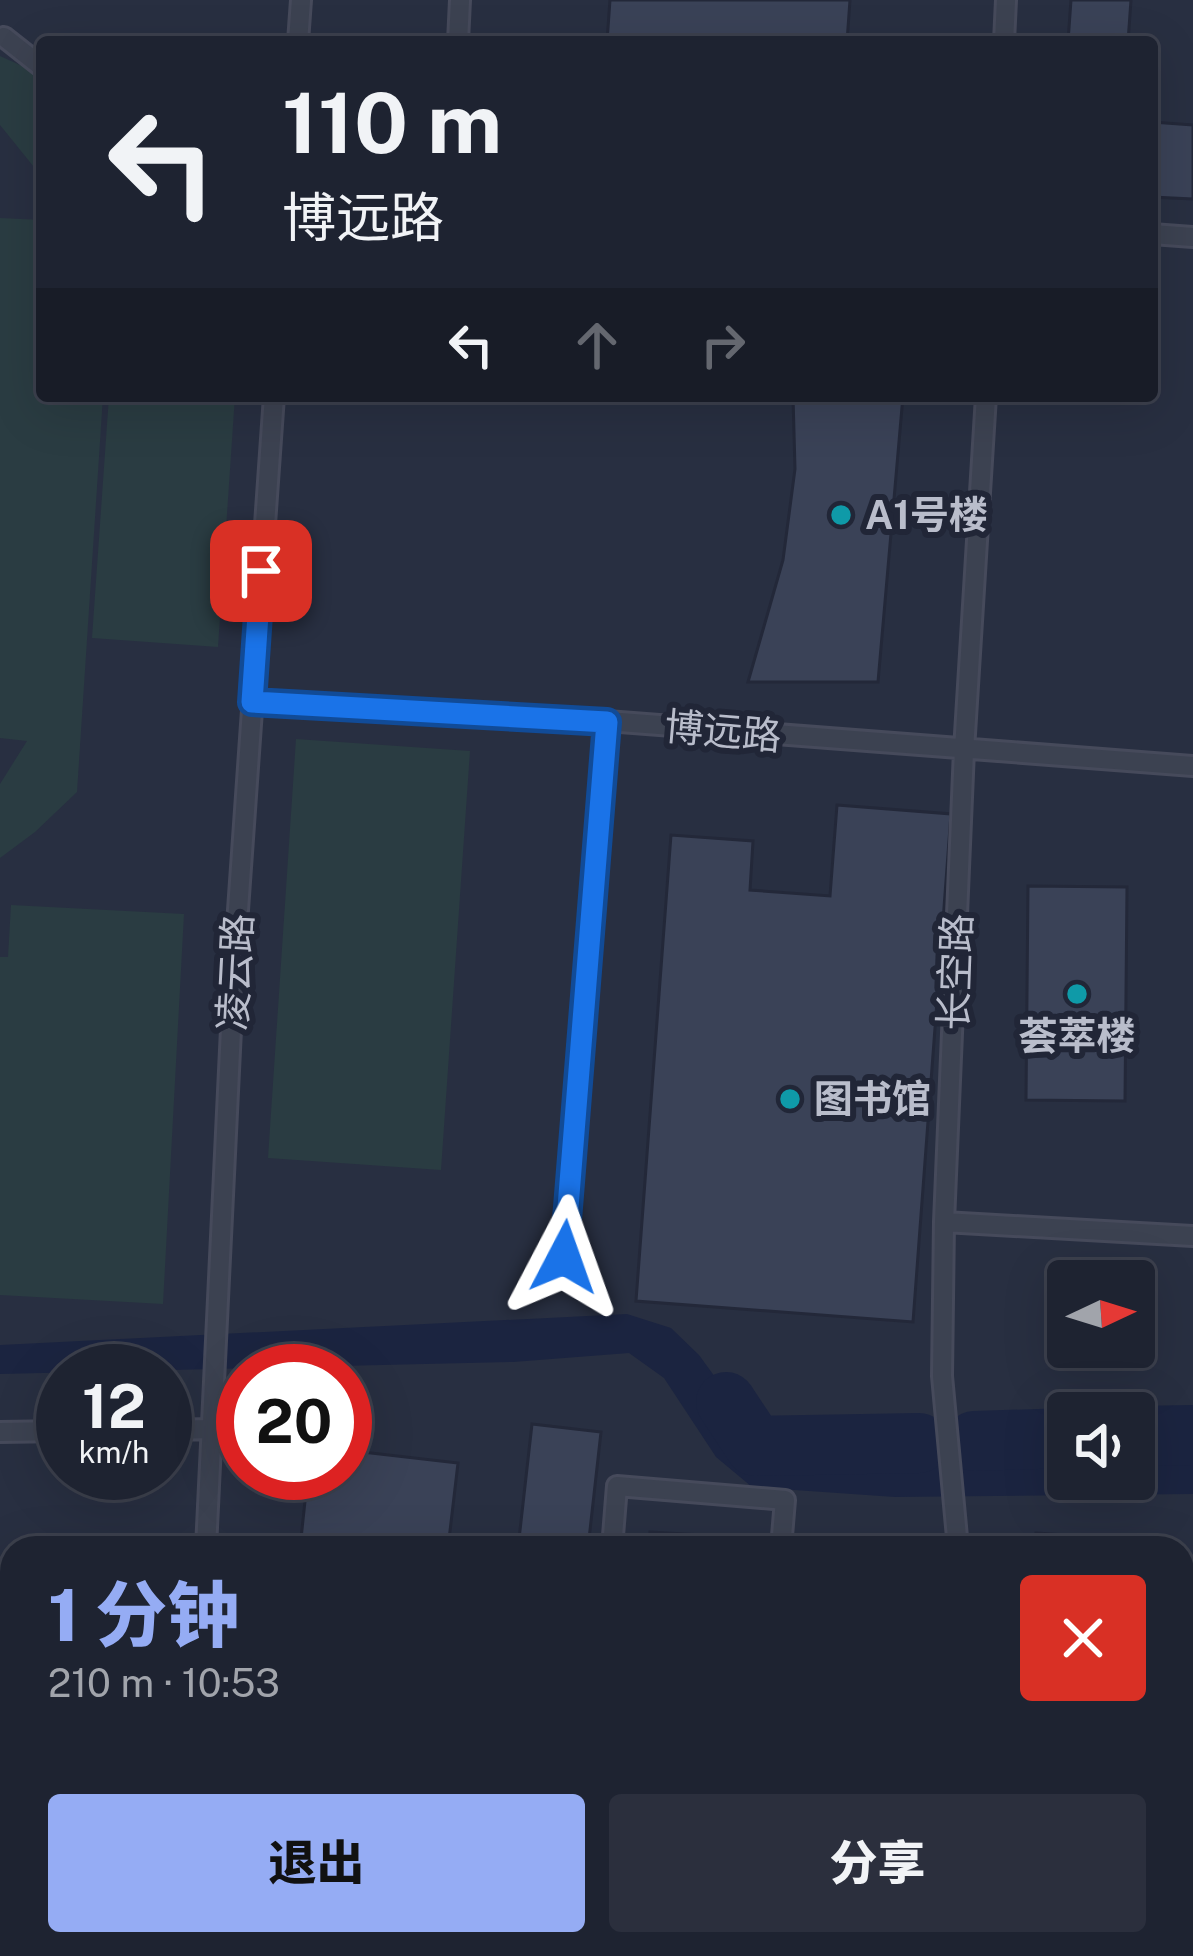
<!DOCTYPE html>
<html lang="zh">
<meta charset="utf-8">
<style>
:root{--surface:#1e2331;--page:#2b2f3d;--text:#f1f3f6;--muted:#a1a4ab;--line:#3c404d;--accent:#95acf4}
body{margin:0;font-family:"Public Sans","Noto Sans SC",sans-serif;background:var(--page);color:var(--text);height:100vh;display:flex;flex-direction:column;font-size:45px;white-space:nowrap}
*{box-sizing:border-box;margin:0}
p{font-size:39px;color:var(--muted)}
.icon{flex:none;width:66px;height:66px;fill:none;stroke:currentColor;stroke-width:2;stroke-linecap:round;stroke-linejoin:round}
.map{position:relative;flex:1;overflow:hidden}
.drawer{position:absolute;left:0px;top:1536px;width:1194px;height:420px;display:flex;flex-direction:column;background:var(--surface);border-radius:36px 36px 0 0;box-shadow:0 12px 48px #0002,0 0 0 3px var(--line)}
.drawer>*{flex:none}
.hud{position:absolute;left:36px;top:36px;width:1122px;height:366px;border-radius:12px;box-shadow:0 12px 48px #0002,0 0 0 3px var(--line);background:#1e2331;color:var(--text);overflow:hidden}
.needle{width:78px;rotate:86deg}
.controls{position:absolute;left:1047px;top:1260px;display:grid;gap:24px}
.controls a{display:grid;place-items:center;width:108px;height:108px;border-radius:12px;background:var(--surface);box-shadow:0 12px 48px #0002,0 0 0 3px var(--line);font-size:60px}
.speed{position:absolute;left:36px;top:1344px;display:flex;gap:24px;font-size:60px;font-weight:700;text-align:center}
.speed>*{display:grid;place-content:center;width:156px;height:156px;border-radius:50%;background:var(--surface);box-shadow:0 12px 48px #0002,0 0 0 3px var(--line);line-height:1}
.speed small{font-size:30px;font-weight:400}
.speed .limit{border:18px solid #d22;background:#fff;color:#111}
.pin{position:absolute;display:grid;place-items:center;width:102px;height:102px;color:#fff;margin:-51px;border-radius:24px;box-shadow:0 6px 18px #0006}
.me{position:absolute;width:132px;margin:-66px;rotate:4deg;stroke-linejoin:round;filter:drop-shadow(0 0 9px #0008)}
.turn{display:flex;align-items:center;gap:42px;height:252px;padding:0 48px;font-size:54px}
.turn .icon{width:156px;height:156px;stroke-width:2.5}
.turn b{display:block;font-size:84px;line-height:102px}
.lanes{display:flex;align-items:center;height:114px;padding:0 48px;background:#0003;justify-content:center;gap:60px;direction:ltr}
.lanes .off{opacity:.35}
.round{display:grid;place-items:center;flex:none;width:126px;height:126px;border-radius:12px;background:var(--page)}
.overview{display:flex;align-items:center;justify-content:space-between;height:204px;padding:0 48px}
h1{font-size:72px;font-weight:800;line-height:90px;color:var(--accent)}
.cta{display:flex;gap:24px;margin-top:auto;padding:24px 48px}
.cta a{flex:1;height:138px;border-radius:12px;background:var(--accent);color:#111;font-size:48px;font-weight:800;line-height:138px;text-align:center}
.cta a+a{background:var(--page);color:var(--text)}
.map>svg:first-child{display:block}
</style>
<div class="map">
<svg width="1193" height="1956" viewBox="0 0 1193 1956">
<rect width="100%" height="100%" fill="#282f41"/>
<path fill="#2a3c42" d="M0 56 31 70 42 87V177L0 125Z
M0 218 42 220V396H103L77 792 35 832 0 858V784L27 741 0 738Z
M109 396H235L218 647 92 638Z
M296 739 470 751 441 1170 268 1158Z
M11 905 184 914 163 1304 0 1295V957H8Z"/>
<path fill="#1b2440" d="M627 1314 671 1328 699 1355 752 1428 792 1450 1068 1448V1479H1134V1448H1193V1494L895 1497 752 1487 716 1457 664 1378 629 1353 513 1362 0 1374V1345Z"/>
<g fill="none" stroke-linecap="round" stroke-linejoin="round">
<path stroke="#1b2440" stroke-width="60" d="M726 1402 755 1446 919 1443
M1134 1436 1193 1435
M974 1441 1068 1438"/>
</g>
<path fill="#3a4257" stroke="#232839" stroke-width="3" d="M610 0H850L847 42H607Z
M1071 0H1131L1128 42H1068Z
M1152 122 1193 125V199L1152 197Z
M793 396H903L878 682H748L783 560 795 469Z
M837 805 951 814 913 1322 636 1301 671 835 753 841 750 890 830 896Z
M1028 886 1127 887 1125 1101 1026 1100Z
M532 1424 601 1432 588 1548H518Z
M345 1450 458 1463 448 1548H300L308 1473H345Z
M650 1532 753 1538 752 1548H649Z
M1036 1533 1128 1539 1127 1548H1035Z
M0 1636 12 1637V1944H146L145 1956H0Z
M633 1944H711V1956H632Z
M824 1944H902V1956H823Z
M1010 1944 1107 1947 1106 1956H1009Z"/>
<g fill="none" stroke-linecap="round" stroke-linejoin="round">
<defs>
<path id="service" d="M4 37 42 67
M298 42 301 0
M458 42 460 0
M1004 42 1006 0
M1152 234 1193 237
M252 702 607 721 1193 766
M944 1222 1193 1236
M564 1257 607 721
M165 1430 211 1429
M0 1432 63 1431
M206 1548 234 967 274 396
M612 1548 617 1486 785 1500 781 1548
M958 1548 942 1376 944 1222 964 750 986 396
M1182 1720 1193 1721
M191 1956 192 1944
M579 1956 580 1944
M749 1956 750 1944
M937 1956 938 1944
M1136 1956 1137 1944"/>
</defs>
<use href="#service" stroke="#464a5b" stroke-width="24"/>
<use href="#service" stroke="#3c4251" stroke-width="18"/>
</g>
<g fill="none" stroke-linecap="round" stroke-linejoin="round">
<defs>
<path id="route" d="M261 571 252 702 607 722 564 1257"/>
</defs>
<use href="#route" stroke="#114b97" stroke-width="30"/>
<use href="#route" stroke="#1a73e8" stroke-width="21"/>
</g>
<g fill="#0f9aa8" stroke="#212637" stroke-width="4.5">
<circle cx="841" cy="515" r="12"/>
<circle cx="1077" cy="994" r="12"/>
<circle cx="790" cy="1099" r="12"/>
</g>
<g text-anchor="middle" stroke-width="12" stroke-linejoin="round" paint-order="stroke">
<g font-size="39" font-weight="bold" fill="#b9bdcb" stroke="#212637" text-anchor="start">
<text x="865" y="529">A1号楼</text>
<text x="1077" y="1050" text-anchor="middle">荟萃楼</text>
<text x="814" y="1113">图书馆</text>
</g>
<g font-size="39" fill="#b9bdcb" stroke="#212637">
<text transform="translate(723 731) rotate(5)" y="14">博远路</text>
<text transform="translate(235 972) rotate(-87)" y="14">凌云路</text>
<text transform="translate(955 972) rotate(-88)" y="14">长空路</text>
</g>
</g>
</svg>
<div class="controls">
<a><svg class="needle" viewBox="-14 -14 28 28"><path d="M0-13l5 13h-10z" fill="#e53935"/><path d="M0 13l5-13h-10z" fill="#a1a4ab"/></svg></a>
<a><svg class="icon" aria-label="sound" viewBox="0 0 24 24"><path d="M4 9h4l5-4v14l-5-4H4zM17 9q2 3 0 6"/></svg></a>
</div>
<div class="speed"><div>12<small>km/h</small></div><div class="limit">20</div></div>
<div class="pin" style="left:261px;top:571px;background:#d93025"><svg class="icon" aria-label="arrive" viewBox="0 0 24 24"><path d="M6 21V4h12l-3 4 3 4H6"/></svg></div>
<svg class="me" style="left:564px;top:1257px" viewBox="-20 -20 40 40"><path d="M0-17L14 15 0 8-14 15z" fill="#1a73e8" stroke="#fff" stroke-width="4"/></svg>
<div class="hud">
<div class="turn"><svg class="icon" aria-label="left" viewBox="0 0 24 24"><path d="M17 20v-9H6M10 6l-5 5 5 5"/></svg><div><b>110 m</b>博远路</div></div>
<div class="lanes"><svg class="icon" aria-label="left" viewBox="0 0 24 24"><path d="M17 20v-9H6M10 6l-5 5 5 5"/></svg><svg class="icon off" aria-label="ahead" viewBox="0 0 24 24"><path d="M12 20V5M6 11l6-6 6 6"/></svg><svg class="icon off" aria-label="right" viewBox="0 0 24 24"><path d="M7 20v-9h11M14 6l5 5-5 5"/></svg></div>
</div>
<section class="drawer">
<div class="overview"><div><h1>1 分钟</h1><p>210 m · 10:53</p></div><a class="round" style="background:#d93025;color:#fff"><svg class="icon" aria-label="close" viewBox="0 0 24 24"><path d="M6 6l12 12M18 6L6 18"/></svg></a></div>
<div class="cta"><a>退出</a><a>分享</a></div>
</section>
</div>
